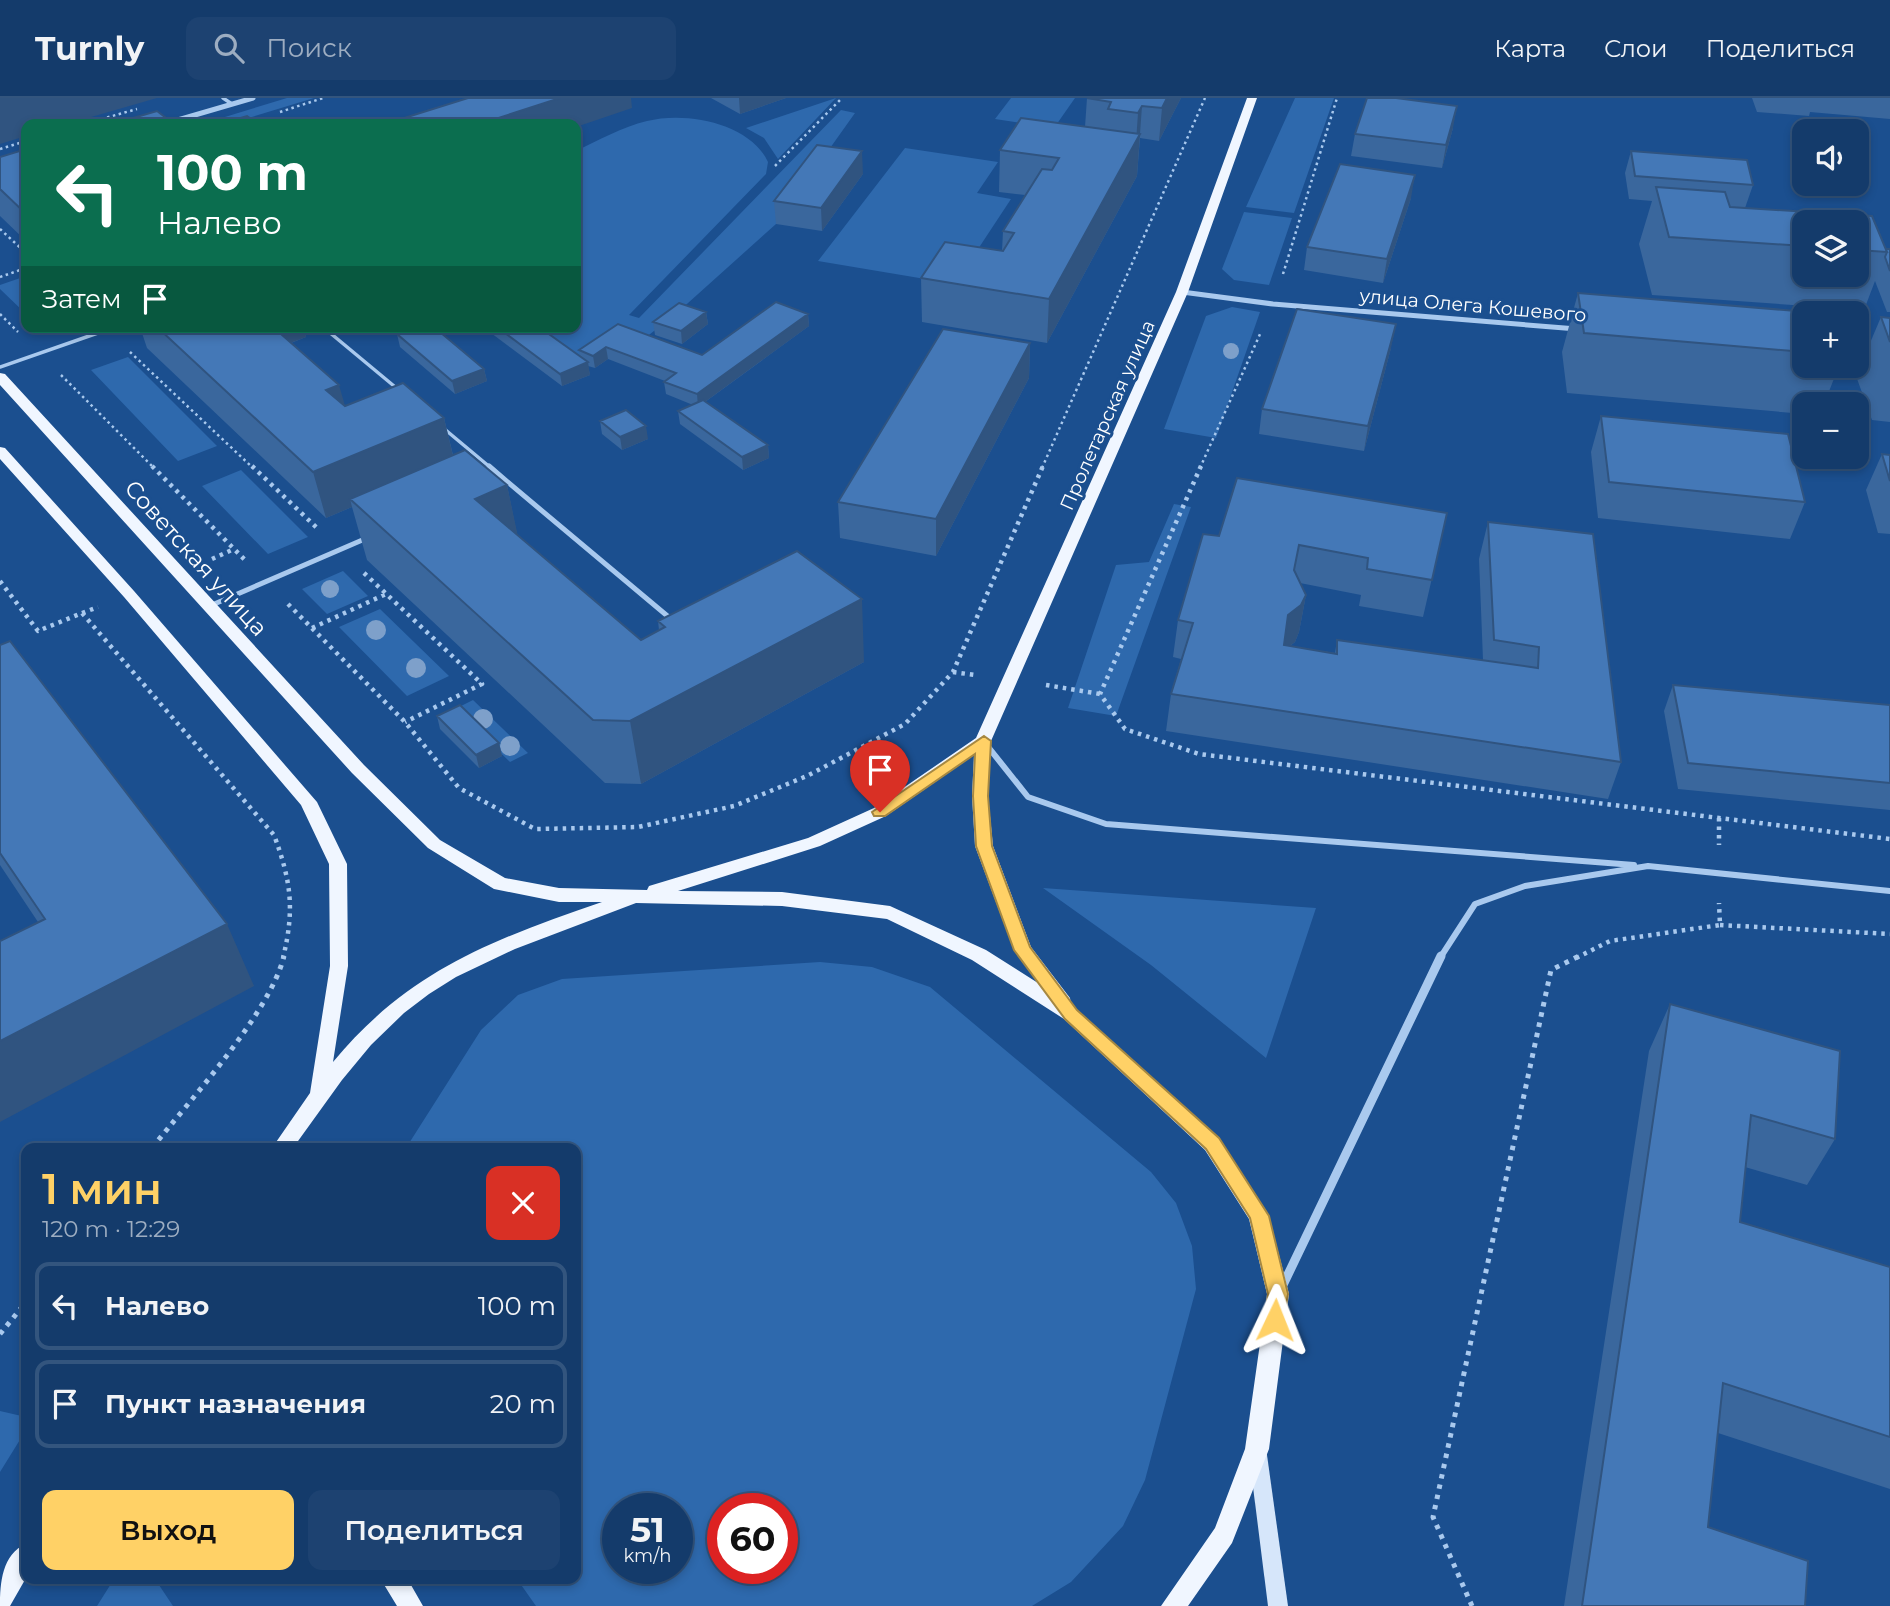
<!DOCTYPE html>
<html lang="ru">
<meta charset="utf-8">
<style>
:root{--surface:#143b6b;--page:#1d4271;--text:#f1f3f6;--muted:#9dadc1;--line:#33557e;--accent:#ffd166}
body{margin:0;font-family:Montserrat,sans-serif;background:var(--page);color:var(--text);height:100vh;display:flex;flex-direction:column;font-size:26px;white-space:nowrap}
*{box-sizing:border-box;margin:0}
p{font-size:23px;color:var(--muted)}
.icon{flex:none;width:38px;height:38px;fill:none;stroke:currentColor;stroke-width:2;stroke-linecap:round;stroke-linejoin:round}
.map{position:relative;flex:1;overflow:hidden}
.side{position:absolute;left:21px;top:1045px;width:560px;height:441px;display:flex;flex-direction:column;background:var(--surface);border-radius:14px;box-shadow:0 4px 10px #0003,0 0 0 2px var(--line)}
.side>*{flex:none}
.top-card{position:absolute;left:21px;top:21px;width:560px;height:214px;border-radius:14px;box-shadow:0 4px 10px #0003,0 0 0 2px var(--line);background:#0b6e4f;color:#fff;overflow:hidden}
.buttons{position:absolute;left:1792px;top:21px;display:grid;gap:14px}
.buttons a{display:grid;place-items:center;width:77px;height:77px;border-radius:14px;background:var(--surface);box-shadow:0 4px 10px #0003,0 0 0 2px var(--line);font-size:35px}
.speed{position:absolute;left:602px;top:1395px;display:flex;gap:14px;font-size:35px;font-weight:700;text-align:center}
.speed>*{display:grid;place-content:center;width:91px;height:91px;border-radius:50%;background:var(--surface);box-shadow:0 4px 10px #0003,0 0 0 2px var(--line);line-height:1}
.speed small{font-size:18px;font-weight:400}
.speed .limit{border:10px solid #d22;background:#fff;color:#111}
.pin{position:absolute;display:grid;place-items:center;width:60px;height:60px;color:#fff;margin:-72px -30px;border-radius:50% 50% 50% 0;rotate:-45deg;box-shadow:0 0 7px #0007}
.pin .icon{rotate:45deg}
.me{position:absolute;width:77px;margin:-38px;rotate:2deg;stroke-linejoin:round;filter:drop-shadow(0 0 5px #0008)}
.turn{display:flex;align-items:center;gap:24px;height:147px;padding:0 21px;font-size:32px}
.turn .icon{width:91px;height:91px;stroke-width:2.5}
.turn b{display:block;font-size:49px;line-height:60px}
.then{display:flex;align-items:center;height:66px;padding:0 21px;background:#0003;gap:14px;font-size:26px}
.round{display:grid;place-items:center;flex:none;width:74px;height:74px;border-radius:14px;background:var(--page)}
.headline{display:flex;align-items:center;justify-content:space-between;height:119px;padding:0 21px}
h1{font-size:42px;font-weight:600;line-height:52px;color:var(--accent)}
.cta{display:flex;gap:14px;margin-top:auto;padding:14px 21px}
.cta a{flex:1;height:80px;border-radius:14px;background:var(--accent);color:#111;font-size:28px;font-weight:600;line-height:80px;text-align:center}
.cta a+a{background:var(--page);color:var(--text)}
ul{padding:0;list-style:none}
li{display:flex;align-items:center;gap:21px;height:88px;margin:0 14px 10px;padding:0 7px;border:4px solid var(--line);border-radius:14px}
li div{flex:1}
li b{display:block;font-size:26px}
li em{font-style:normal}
header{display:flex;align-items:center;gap:42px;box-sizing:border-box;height:98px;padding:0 35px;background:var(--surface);border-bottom:2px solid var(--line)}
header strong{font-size:33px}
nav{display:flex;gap:38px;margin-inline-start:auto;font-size:24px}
.search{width:490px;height:63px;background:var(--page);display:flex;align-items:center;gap:18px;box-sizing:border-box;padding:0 24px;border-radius:14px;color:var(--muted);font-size:26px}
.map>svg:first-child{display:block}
</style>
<header>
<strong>Turnly</strong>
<div class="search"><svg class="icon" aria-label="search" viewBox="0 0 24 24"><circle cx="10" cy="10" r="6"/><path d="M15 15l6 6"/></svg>Поиск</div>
<nav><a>Карта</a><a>Слои</a><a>Поделиться</a></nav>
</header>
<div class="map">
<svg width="1890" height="1508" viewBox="0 0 1890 1508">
<rect width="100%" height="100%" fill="#1b4f8f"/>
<path fill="#2e69ad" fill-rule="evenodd" d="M287 0H314L229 26H202Z
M836 0 778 61 764 40 746 30Z
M1011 0H1075L1054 30 995 21Z
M1295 0H1334L1294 115 1246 109Z
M841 12 855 15 776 126 678 214 640 244 575 263 528 229H576V53C599 42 622 29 647 23 686 13 750 25 768 64L766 76 629 217 639 220Z
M905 50 998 64 977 95 1011 101 955 186 818 163Z
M1244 114 1292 120 1269 187 1234 182 1222 171Z
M26 178V216L0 191V187Z
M1232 209 1260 214 1216 340 1164 331 1206 218Z
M128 259 217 348 178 363 91 272Z
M241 372 308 439 268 456 202 388Z
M1174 406 1191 409 1116 618 1068 610 1116 467 1149 464Z
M343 473 368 498 327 516 302 491Z
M380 511 449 578 407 598 339 529Z
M473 602 528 655 510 664 455 611Z
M1043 790 1316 810 1266 960 1151 867Z
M820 864 872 869 930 889 1151 1074 1176 1105 1192 1148 1196 1191 1145 1382 1123 1428 1071 1484 1032 1508H536L517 1481 576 1480V1050H406L481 932 518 897 562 881ZM618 1410H677V1470H618ZM723 1410H782V1470H723Z
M0 1313 26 1319V1332L0 1374Z
M114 1481H155L173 1508H97Z"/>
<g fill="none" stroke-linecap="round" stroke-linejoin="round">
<path stroke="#a9c9ee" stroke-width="2.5" stroke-dasharray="2.5 3.5" stroke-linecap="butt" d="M280 14 323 0
M84 26 137 11
M0 51 26 43
M775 68 842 0
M0 131 26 155
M1283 176 1337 0
M0 179 26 170
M0 216 18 234
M130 254 253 370
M61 277 154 370
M1042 370 1205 0
M1200 370 1261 234"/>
<path stroke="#a9c9ee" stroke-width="4.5" stroke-dasharray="3.5 5" stroke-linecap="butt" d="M152 368 245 462
M252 368 317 430
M1201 368 1100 596 1125 631 1199 656 1890 741
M212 461 234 451
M364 475 482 586 405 624
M0 483 38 533 82 515 274 737C291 783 295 811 283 860
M288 506 405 624 459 690 535 731 638 729 734 708 807 678 905 626 953 574 1043 368
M82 515 98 509
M312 530 386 496
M953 574 975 577
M1046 587 1100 596
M1719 720V747
M1720 827 1890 836
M1576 860 1610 843 1720 827 1719 805"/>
<path stroke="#a9c9ee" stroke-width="5" stroke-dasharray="4.5 6" stroke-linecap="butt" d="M152 1050C190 1002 270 915 284 858
M0 1236 26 1204
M1472 1508 1433 1419 1551 872 1579 858"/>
<path stroke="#a9c9ee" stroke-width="3.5" d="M223 0 232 6
M323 229 400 293
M0 269 115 229
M442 329 491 370"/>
<path stroke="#a9c9ee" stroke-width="5" d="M489 368 504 381
M498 384 504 381 671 521
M212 507 367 440"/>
<path stroke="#a9c9ee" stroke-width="5" d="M164 26 253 0
M1182 194 1273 206 1577 231
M1857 253 1890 256"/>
<path stroke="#a9c9ee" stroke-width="6" d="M985 645 1028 699 1106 726 1634 767
M1440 860 1475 806 1525 788 1648 768 1890 793"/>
<path stroke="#a9c9ee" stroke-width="9" d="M1282 1189 1441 858"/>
<path fill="#d6e6fa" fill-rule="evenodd" d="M1258 1348 1265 1351 1267 1357 1288 1508H1268L1249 1357 1251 1351Z"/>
<path fill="#f0f6ff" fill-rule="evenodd" d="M1247 0H1257L1188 194 991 643 988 698 993 748 1031 849 1070 900 1071 907 1219 1040 1269 1118 1289 1196 1269 1351 1232 1445 1188 1508H1161L1215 1430 1245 1351 1267 1196 1249 1121 1205 1052 1064 921 972 862 887 821 782 808 636 805 515 851 456 879 429 896 404 915 371 947 342 982 293 1050H272L310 995 330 868 329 766 301 707 124 499 0 361V349L5 350 134 493 317 704 347 766 348 868 333 964C408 873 494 841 602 804H559L494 791 428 750 352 675 0 287V275L5 276 364 667 440 742 505 780 559 790 647 792 649 788 808 740 874 710 976 640 1176 194ZM974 657 972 698 975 748 1014 852 1038 885 986 852 890 808 782 794 678 793 820 748 886 718Z
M26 1446V1480L10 1508H0C0 1485 2 1456 26 1446Z
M380 1480H407L423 1508H397Z"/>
</g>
<g fill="#7ea0ca">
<circle cx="1231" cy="253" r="8"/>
<circle cx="330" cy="491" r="9"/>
<circle cx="376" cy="532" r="10"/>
<circle cx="416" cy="570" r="10"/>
<circle cx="483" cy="621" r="10"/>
<circle cx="510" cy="648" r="10"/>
</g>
<path fill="#3a679d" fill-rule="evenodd" d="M711 0H786L740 16Z
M1087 0H1181L1159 43 1140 40 1137 78 1047 245 922 224 921 180 1002 153 1003 133 1025 97 999 94 1000 52 1085 29Z
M1752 0H1890V21L1810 14 1809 18 1757 14Z
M1453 30 1442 70 1351 58 1355 36Z
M26 51V143L0 118V59Z
M1631 53 1747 62 1753 87 1745 110 1872 118 1886 151H1890V214H1887L1875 183 1864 212 1652 197 1639 146 1652 103 1629 101 1625 75ZM1804 124H1857V177H1804Z
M863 76 822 133 776 126 774 103Z
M1411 100 1383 185 1304 172 1307 149Z
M1578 195 1804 215V268H1839L1824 306H1804V316L1567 295 1562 254Z
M706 214 708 226 682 246 655 237 653 224Z
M808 216 809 228 705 304 768 347 769 360 743 372 680 326 678 313 693 307 666 296 664 284 665 283 608 261 595 270 588 268 590 277 562 288 483 229H539L580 258 579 252 618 226 702 257Z
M1881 219 1890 220V324L1872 322 1856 278Z
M140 229H303L306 239 291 245 345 308 444 320 453 357 507 387 517 437 641 542 659 532 658 523 864 564 641 686 605 685 367 462 352 409 326 420 147 250Z
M397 236 484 271 487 283 455 296 400 249Z
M1030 245 1029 280 936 458 840 440 838 404Z
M1391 250 1364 353 1259 336 1262 311Z
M1601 318 1805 404 1790 441 1598 420 1591 354Z
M600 323 648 341 622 352 602 336Z
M1882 356 1890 357V436L1878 435 1866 392Z
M1447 415 1423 519 1359 508 1361 497 1300 485 1306 497 1299 534 1295 544 1290 548 1335 555 1337 542 1483 562 1479 461 1488 424 1621 664 1608 701 1166 633 1171 596 1181 561 1173 559 1178 522 1219 438Z
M0 547 254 888 38 824 0 767Z
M1673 587 1890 607V712L1678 691 1664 613Z
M437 618 499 645 502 658 479 670 440 631Z
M1670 906 1835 1041 1807 1087 1745 1069 1740 1124 1890 1169V1391L1718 1335 1708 1429 1805 1508H1564L1649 953Z"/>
<path fill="#305480" d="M0 0H157L67 26H26V38L0 46Z
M560 0H631L632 10 576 29V26H480Z
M739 0H786L740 16Z
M1167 0H1181L1159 43 1162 10Z
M1142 8 1137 78 1047 245 1049 201 1136 44 1138 15Z
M1457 8 1453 30 1442 70 1446 47Z
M862 53 863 76 822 133 821 110Z
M1415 77 1411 100 1383 185 1387 161Z
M706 214 708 226 682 246 681 233Z
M808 216 809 228 698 309 697 296Z
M1396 226 1391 250 1364 353 1368 328Z
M242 229H303L306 239 251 260Z
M1030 245 1029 280 936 458V421Z
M606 249 608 261 595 270 593 258Z
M588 264 590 277 562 288 560 276Z
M484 271 487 283 455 296 452 283Z
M339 287 352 332 326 292Z
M444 320 455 366 350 401 352 409 326 420 313 374Z
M646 328 648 341 622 352 620 339Z
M768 347 769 360 743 372 742 359Z
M507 387 520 448 475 401Z
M1306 497 1299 534 1295 544 1282 554 1288 517Z
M862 501 864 564 641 686 630 623Z
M499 645 502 658 479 670 476 657Z
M227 826 254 888 0 1024V943Z"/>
<path fill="#4478b7" stroke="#305480" stroke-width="2" d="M468 0H560L480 26H385Z
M1087 0H1167L1162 10 1142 8 1138 15 1108 11 1111 4Z
M1367 0H1396L1457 8 1446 47 1355 36Z
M157 13 174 26H112Z
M247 18 258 26H220Z
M1021 20 1140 36 1049 201 921 180 945 144 1003 153 1014 135 1003 133 1042 71 1052 72 1059 60 1000 52Z
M817 47 862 53 821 110 774 103Z
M26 51V116L0 91V59Z
M1631 53 1747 62 1753 87 1635 78Z
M1340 66 1415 77 1387 161 1307 149Z
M1656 89 1725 94 1730 109 1872 118 1887 154 1857 152V124H1804V148L1669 139Z
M1886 151H1890V173L1885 159 1887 154Z
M1578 195 1821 215H1804V254L1584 235Z
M776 204 808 216 697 296 664 284 676 275 606 249 593 258 579 252 618 226 702 257Z
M679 205 706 214 681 233 653 224Z
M1297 211 1396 226 1368 328 1262 311Z
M1881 219 1890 220V244Z
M157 229H273L339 287 326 292 345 308 403 285 444 320 313 374Z
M416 229H434L484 271 452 283 397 236Z
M497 229H539L588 264 560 276Z
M943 231 1030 245 936 421 838 404Z
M703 302 768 347 742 359 678 313Z
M626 312 646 328 620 339 600 323Z
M1601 318 1788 336 1805 404 1609 384Z
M465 352 507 387 475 401 641 542 665 529 658 523 797 453 862 501 630 623 593 622 350 401Z
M1882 356 1890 357V383Z
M1237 380 1447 415 1432 482 1367 471 1368 460 1299 447 1294 472 1306 497 1301 507 1288 517 1284 547 1337 556V542L1538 570 1539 549 1494 542 1488 424 1593 436 1621 664 1171 596 1193 525 1178 522 1203 436 1219 438Z
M10 543 227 826 0 943V843L45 821 0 755V547Z
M1673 587 1890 607V685L1688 665Z
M460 607 499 645 476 657 437 618Z
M1670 906 1840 953 1835 1041 1751 1017 1740 1124 1890 1169V1339L1723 1285 1708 1429 1808 1463 1805 1508H1582Z"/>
<path fill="#ffd166" stroke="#a68842" stroke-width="2" d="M984 638 991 643 988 698 992 748 1030 849 1077 912 1219 1040 1269 1118 1288 1196 1282 1229 1275 1231 1268 1229 1265 1222 1268 1196 1250 1120 1206 1051 1065 921 1014 852 976 748 973 698 975 656 885 718H874L872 714Z"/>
<g text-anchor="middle" stroke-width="6" stroke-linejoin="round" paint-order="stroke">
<g font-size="19" fill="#fff" stroke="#1b4f8f">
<text transform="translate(1473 207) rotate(5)" y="7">улица Олега Кошевого</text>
<text transform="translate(1107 317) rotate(-66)" y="7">Пролетарская улица</text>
</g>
<g font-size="23" fill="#fff" stroke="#1b4f8f">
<text transform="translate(196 460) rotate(48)" y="8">Советская улица</text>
</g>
</g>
</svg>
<div class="buttons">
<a><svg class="icon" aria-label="sound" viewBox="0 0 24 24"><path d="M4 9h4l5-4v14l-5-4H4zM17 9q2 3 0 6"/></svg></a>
<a><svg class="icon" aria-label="layers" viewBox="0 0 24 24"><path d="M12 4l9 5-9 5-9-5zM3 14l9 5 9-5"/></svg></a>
<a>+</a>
<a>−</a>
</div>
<div class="speed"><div>51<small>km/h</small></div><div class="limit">60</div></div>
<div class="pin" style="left:880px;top:714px;background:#d93025"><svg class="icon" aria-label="arrive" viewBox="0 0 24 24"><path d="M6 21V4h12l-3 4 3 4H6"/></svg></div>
<svg class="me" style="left:1275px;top:1222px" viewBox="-20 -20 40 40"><path d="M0-17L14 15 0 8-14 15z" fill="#ffd166" stroke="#fff" stroke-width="4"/></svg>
<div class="top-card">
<div class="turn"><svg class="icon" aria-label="left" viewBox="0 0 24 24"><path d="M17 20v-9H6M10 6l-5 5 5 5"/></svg><div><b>100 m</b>Налево</div></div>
<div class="then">Затем<svg class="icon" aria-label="arrive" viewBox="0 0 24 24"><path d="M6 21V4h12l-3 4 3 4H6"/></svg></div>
</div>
<section class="side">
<div class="headline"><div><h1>1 мин</h1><p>120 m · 12:29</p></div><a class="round" style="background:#d93025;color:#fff"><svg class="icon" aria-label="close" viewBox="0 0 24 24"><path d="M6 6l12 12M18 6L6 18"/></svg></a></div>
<ul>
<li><svg class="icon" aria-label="left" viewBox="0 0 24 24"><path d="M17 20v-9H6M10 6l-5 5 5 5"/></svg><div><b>Налево</b></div><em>100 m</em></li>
<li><svg class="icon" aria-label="arrive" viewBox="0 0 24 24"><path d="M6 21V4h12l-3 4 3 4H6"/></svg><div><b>Пункт назначения</b></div><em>20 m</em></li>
</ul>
<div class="cta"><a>Выход</a><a>Поделиться</a></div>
</section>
</div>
